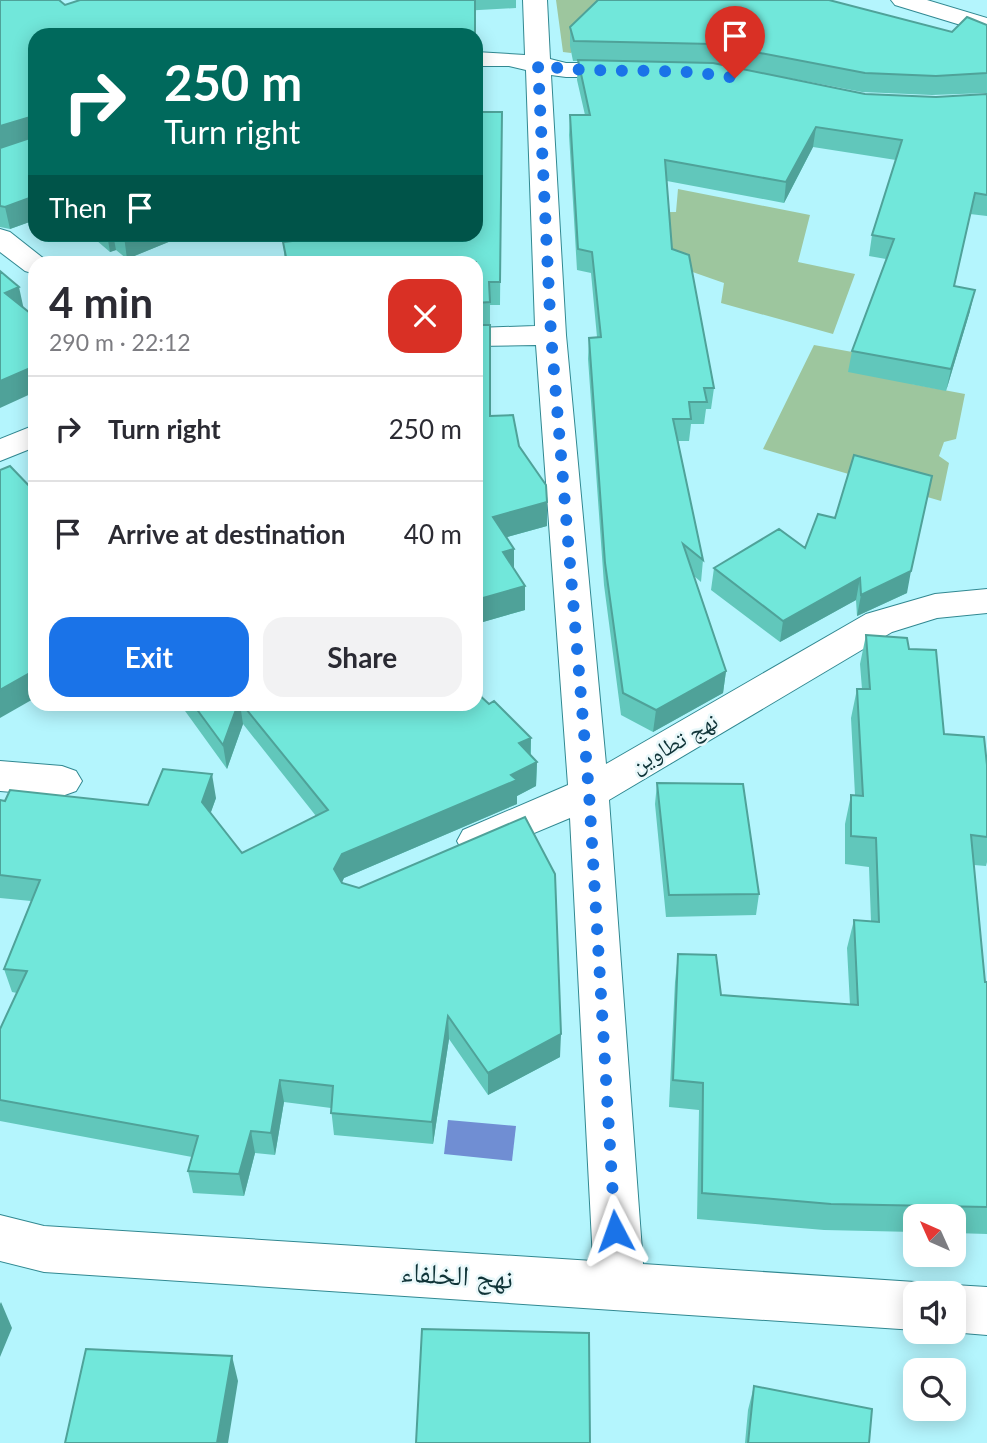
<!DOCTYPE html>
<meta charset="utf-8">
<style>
:root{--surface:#fff;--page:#f2f2f3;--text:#2b2b33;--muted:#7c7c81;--line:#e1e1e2;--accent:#1a73e8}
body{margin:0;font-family:Lato,"Noto Naskh Arabic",sans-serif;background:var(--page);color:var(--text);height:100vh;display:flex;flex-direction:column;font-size:26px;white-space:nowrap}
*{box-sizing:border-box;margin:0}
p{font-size:23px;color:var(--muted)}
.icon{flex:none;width:38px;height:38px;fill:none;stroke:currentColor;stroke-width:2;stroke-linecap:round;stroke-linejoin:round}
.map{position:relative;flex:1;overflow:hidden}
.drawer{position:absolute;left:28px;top:256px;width:455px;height:455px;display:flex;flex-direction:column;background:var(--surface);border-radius:21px;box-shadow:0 4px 18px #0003}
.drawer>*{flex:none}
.guide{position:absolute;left:28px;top:28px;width:455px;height:214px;border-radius:21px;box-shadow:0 4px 18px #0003;background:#00695c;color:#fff;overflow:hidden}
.needle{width:46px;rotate:315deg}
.tools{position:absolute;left:903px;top:1204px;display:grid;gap:14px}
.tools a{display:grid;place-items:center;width:63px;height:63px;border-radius:14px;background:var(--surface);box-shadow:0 4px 18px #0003;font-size:35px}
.pin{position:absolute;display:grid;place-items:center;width:60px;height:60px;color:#fff;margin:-72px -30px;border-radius:50% 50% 50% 0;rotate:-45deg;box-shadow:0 0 7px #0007}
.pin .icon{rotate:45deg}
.me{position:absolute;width:77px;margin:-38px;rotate:356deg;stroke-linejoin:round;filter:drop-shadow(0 0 5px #0008)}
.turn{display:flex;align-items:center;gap:24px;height:147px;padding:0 21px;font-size:32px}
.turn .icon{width:91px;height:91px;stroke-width:2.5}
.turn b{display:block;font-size:49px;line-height:60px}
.then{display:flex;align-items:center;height:66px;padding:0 21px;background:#0003;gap:14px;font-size:26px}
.round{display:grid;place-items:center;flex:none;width:74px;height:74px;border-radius:21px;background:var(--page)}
.headline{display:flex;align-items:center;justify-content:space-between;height:119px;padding:0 21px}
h1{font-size:42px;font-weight:700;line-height:52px}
.action{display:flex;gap:14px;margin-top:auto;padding:14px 21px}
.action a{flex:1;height:80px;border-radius:21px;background:var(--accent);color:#fff;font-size:28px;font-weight:700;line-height:80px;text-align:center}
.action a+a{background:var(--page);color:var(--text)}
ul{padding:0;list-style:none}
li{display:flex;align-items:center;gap:21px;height:105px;padding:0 21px;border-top:2px solid var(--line)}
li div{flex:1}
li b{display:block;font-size:26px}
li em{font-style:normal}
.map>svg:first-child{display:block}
</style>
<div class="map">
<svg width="987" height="1443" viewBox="0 0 987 1443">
<rect width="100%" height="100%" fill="#b4f5fd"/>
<path fill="#9dc69e" d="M556 0H618L571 53 563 52Z
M678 189 810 215 798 262 855 274 833 334 721 303 724 283 587 235 588 213 676 212Z
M814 345 918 364 912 384 965 394 956 439 944 442 939 456 949 463 941 501 763 449Z"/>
<path fill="#708ed3" d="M448 1120 516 1126 512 1161 444 1154Z"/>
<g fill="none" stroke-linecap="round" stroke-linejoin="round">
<defs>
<path id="street" d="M523 0H547L550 59 566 63H630L639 65 642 70 639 75 630 77H566L551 75 566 335 606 764 866 614 935 594 987 589V613L937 618 892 632 609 800 643 1264 915 1282 933 1289 935 1293H915V1330L44 1272 0 1261V1215L44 1226 593 1261 570 818 477 857 463 852 457 841 463 830 568 785 536 345 476 346V328L535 326 526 70 509 66H476V52L525 55Z
M0 229 10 232 48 262H35V274L25 271 0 252Z
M35 425V447L0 461V439Z
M0 761 62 766 76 771 82 781 76 791 62 796 0 791Z
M954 1285 987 1287V1335L951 1332H954V1293H935Z"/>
<path id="secondary" d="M891 0H927L987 18V33L895 5Z"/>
</defs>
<use href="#street" stroke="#318891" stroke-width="2"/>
<use href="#secondary" stroke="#318891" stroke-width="2"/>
<use href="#street" fill="#fff" fill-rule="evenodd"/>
<use href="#secondary" fill="#fff" fill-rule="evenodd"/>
</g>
<path fill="#61c7bb" d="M0 0 65 5 80 0H516V8L35 35V220L10 229 0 227Z
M987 25V93L932 95 862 92 784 77 865 94 936 97 987 94V216L970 214 954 286 970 311 946 391 848 372 852 351 886 259 869 256 872 235 896 160 813 147 784 203 667 181 672 249 714 388 711 409H706L704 424H691L689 441H678L703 560 701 582 694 576 726 671 723 693 653 732 621 715 604 585 588 359 589 338 597 337 591 273 577 270 569 135 570 115H585L577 80 578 61H573L570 46V27L952 32Z
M481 112H502L500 305H490V416L519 446 547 526 507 537 514 549V569L525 610 476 624V262H285L283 242 476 234Z
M89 234H188L127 259 116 250 110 252Z
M805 548 907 593 857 616 856 600 780 642 711 590 714 568Z
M866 635 909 649 944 734 987 765V862L986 866 974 865 985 982H987V1234L954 1233V1216H915V1232L824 1230 697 1219 699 1110 669 1107 675 982 678 954 721 995 850 1005 847 948 854 920 871 921 869 867 845 864V824L851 795H855L851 718 857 689H862L860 664Z
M180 704H489L531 738V755L537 762 536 786 517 796V804L344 878 342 882 560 1057 488 1095 449 1039 433 1144 334 1135 331 1108 284 1102 275 1155 255 1153 244 1196 193 1193 188 1171 192 1157 0 1121V1029L17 993 12 992 4 969 31 901 0 898V800L148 805 216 798 210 814 242 853 316 816 243 724 227 769Z
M657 783 759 894 756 915 666 917 655 804Z
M754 1386 869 1443H745L748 1410Z"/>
<path fill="#4fa299" d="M30 117 34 138 0 150V126Z
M816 127 813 147 784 203 786 182Z
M35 196V220L10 229 5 207Z
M107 234H113L116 250 110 252Z
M127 234H188L127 259 124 236Z
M19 287 24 310 5 293Z
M975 290 970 311 946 391 951 369Z
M35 366V392L0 408V381Z
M547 502V526L493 541V517Z
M514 549V573L503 552Z
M911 571 907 593 857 616 861 595Z
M860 578 856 600 780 642 783 621Z
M525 586V610L476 624V600Z
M35 670V698L0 718V690Z
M726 671 723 693 653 732 656 710Z
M238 704H240L243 724 227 769 223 745Z
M531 738 530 762 519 743Z
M537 762 536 786 517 796V804L344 878 337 893 334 869 342 854 511 775Z
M212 774 216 798 206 826 202 802Z
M448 1016 449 1039 433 1144 432 1122Z
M561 1034 560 1057 488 1095V1073Z
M280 1080 284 1102 275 1155 271 1133Z
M251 1131 255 1153 244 1196 239 1174Z
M1 1302 12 1328 0 1357V1304Z
M232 1356 238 1381 228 1443H217Z"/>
<path fill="#71e7da" stroke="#4fa299" stroke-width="2" d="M0 0H59L65 5 80 0H475V35H35V196L5 207 0 206V148L33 137V119L30 117 0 126Z
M598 0H829L952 32 967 17 987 25V73L936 76 865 73 713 44 574 41 570 27Z
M578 60 713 63 865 94 936 97 987 94V195L975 193 954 286 975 290 951 369 852 351 894 239 872 235 902 140 816 127 786 182 665 160 672 249 689 255 714 388H704L707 402H689L691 419H673L703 560 683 544 726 671 656 710 623 693 605 563 589 338 601 337 592 252 578 249 570 115H590Z
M476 87 481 88 480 112H502L500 282H489L490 302 476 303V262H287L283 242 358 234H476Z
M0 271 19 287 5 293 35 317V366L0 381Z
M476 325H490V416L513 415 519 446 546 485 547 502 493 517 514 549 503 552 525 586 476 600Z
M854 455 932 476 911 571 861 595 860 578 783 621 714 568 779 529 805 548 818 514 835 518Z
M10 466 35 492V670L0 690V470Z
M866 635 907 638 909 649 936 650 944 734 984 737 987 765V837L971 835 985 982H987V1207L831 1204 702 1193 703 1083 673 1080 678 954 716 955 721 995 858 1005 854 920 879 922 876 838 851 836V795L863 796 857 689H870Z
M476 692 489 704 494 701 531 738 519 743 537 762 511 775 517 780 342 854 334 869 342 883 359 888 525 817 555 874 561 1034 488 1073 448 1016 432 1122 331 1113 333 1086 280 1080 271 1133 251 1131 239 1174 188 1171 198 1136 0 1100V1029L27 971 4 969 40 880 0 875V800L5 801 10 790 148 805 163 769 212 774 202 802 242 853 328 810 242 704H476Z
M193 704H238L223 745Z
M657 783 743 784 759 894 669 895Z
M422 1329 589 1333 590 1443H416Z
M86 1349 232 1356 217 1443H65Z
M754 1386 872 1409 869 1443H748Z"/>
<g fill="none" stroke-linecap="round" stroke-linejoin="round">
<path stroke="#1a73e8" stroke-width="12" stroke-dasharray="0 21.6" d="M615 1231 589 793 551 335 538 65C603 76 670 65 735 78"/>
</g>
<g text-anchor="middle" stroke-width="5" stroke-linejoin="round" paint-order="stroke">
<g font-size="23" fill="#103438" stroke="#e9f8fa">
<text transform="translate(674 743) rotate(-30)" y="8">نهج تطاوين</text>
</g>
<g font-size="28" fill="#103438" stroke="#e9f8fa">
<text transform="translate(457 1275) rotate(4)" y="10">نهج الخلفاء</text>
</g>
</g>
</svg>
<div class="tools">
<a><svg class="needle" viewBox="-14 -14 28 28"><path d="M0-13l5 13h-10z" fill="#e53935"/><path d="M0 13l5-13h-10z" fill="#7c7c81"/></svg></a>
<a><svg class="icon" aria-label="sound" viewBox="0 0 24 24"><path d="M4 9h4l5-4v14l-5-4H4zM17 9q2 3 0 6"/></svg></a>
<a><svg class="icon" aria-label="search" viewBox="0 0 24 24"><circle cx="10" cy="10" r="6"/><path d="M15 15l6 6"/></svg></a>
</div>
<div class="pin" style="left:735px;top:78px;background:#d93025"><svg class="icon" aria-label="arrive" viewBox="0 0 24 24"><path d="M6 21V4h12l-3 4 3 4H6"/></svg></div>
<svg class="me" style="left:615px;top:1231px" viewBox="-20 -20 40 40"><path d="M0-17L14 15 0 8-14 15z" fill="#1a73e8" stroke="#fff" stroke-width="4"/></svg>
<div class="guide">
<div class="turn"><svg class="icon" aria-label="right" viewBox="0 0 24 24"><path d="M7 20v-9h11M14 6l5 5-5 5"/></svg><div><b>250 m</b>Turn right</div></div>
<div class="then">Then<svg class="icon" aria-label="arrive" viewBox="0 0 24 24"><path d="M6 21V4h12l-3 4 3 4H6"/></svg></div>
</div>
<section class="drawer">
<div class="headline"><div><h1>4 min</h1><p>290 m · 22:12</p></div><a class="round" style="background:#d93025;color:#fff"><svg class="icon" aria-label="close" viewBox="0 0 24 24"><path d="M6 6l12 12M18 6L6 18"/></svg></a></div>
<ul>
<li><svg class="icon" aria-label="right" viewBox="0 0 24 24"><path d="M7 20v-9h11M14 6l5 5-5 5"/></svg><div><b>Turn right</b></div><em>250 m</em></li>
<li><svg class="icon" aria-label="arrive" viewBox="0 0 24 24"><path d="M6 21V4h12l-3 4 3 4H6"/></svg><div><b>Arrive at destination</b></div><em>40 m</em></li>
</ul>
<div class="action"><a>Exit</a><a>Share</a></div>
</section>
</div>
